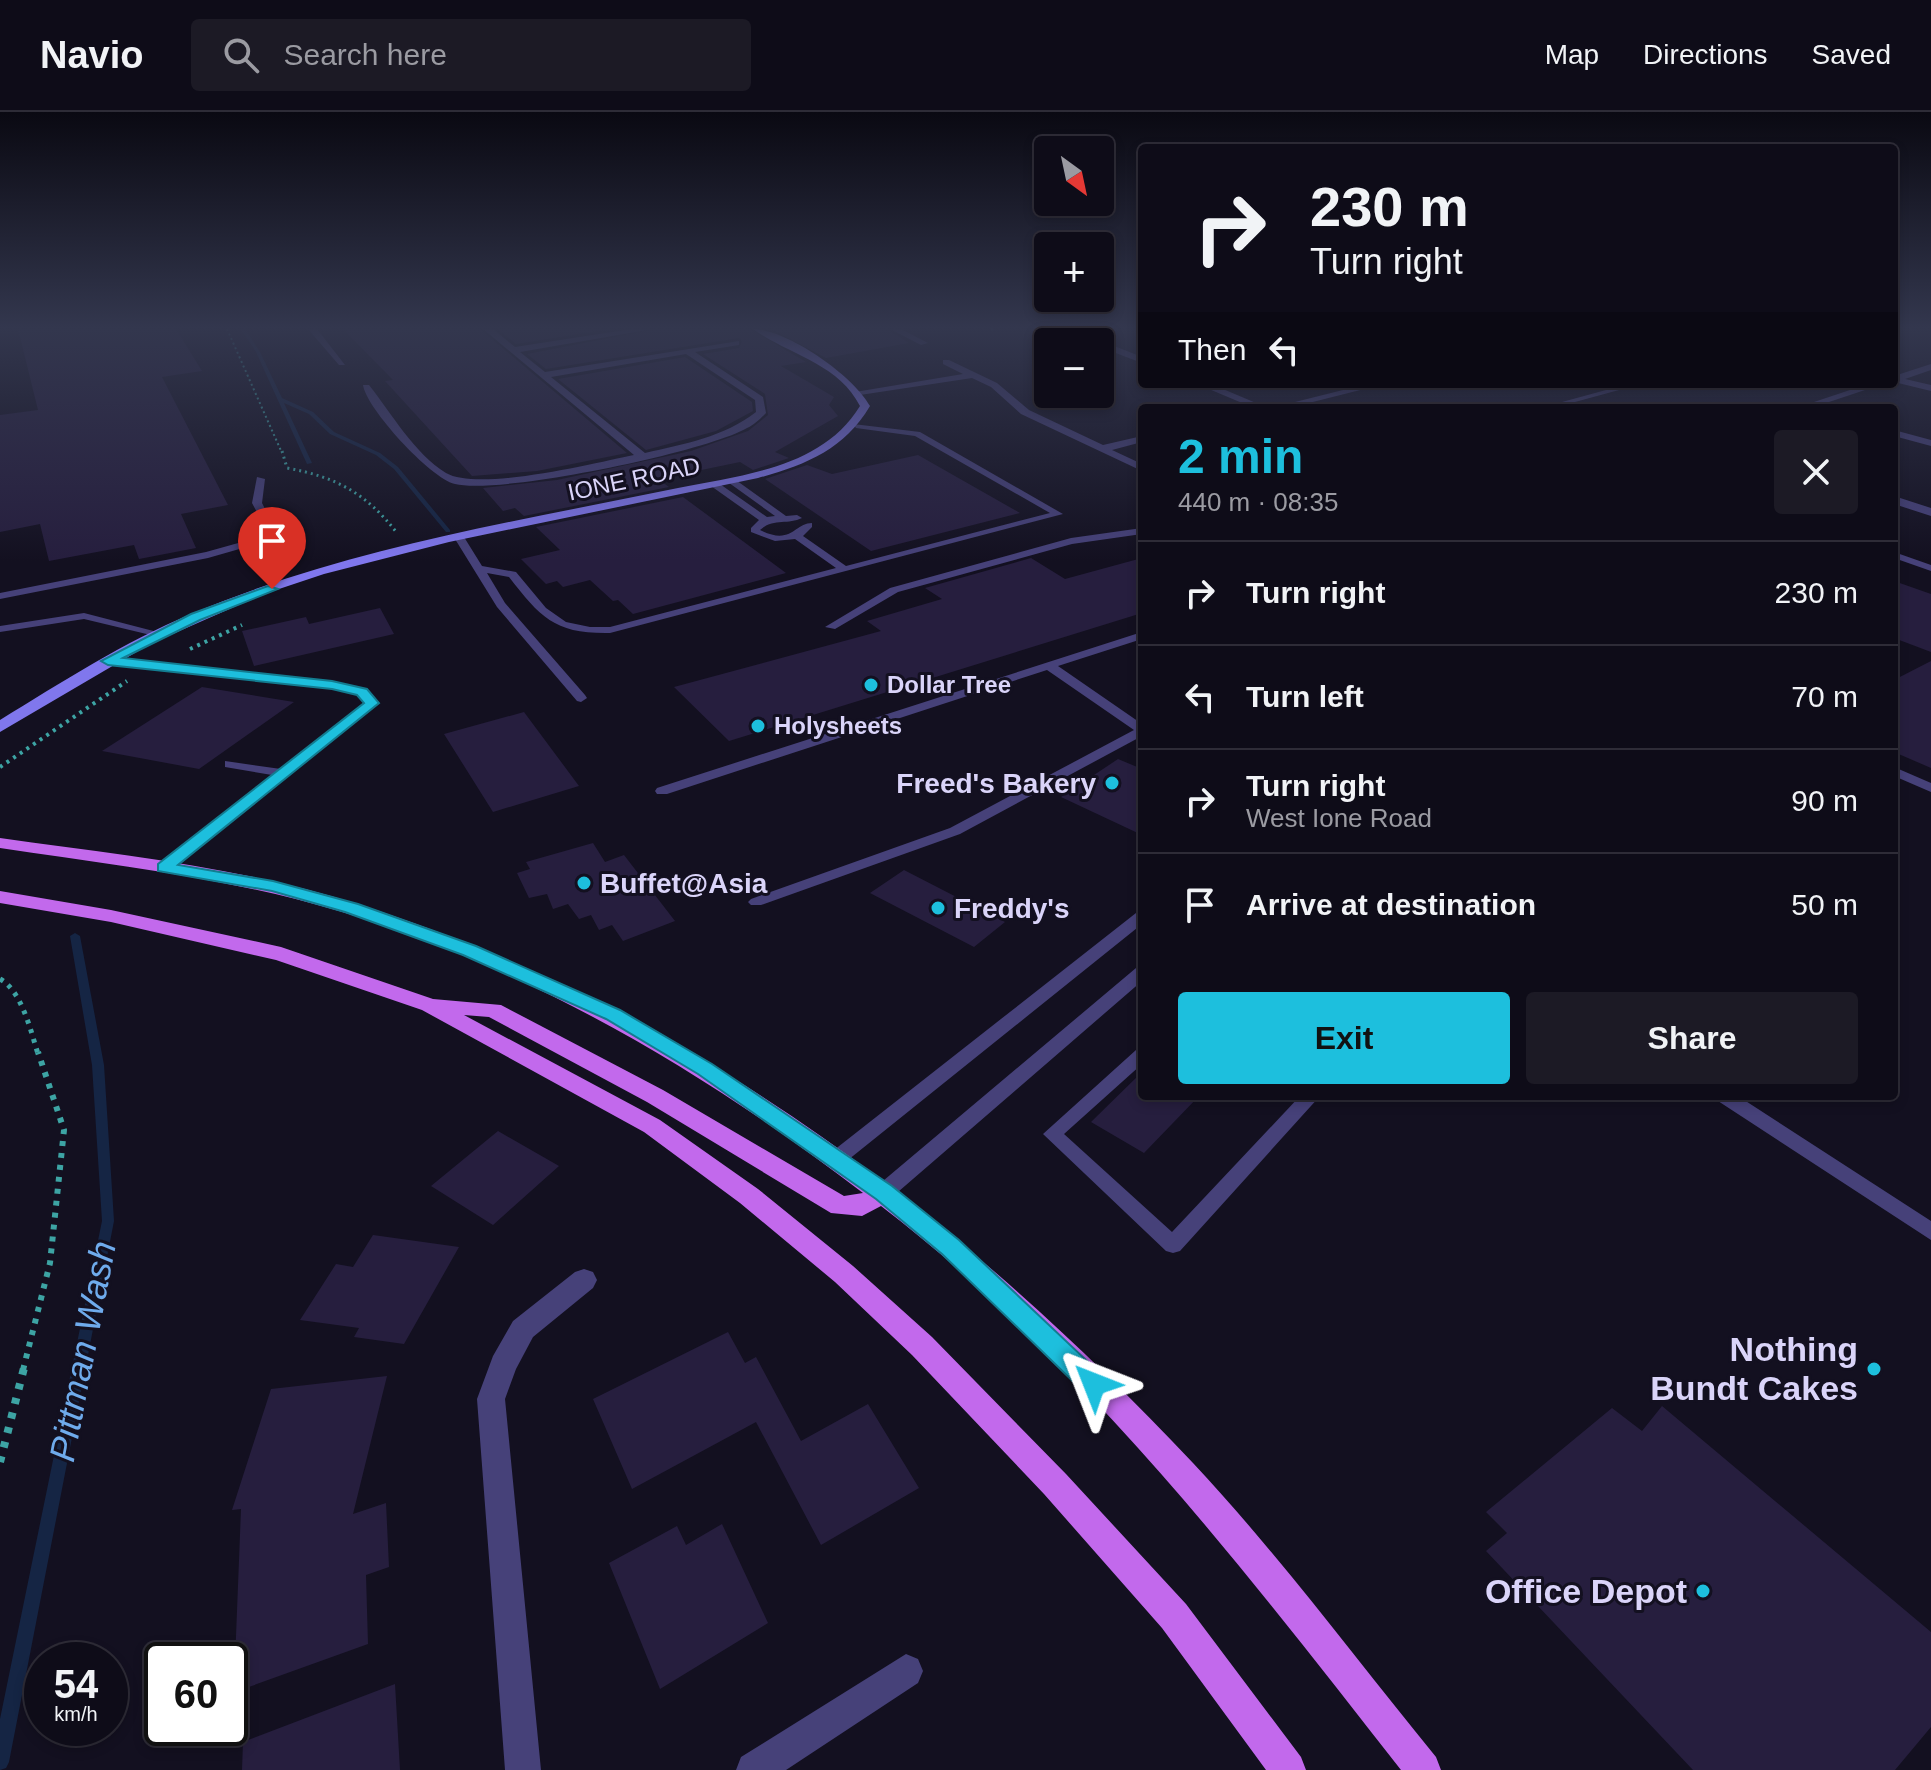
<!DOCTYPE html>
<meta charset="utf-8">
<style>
:root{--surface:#0e0c18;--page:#1c1a25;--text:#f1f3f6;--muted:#9b9ba2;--line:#2e2c37;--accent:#1dbfdd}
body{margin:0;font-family:Arial,sans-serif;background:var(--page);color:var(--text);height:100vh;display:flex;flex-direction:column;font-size:30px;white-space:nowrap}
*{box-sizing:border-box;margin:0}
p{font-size:26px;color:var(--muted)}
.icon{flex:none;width:44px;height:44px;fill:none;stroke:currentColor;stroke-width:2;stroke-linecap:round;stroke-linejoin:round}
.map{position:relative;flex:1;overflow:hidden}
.details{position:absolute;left:1138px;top:292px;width:760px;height:696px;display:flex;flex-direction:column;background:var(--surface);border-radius:8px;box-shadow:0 4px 12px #0003,0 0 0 2px var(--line)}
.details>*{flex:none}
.guide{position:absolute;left:1138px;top:32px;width:760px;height:244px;border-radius:8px;box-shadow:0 4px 12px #0003,0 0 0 2px var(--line);background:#0e0c18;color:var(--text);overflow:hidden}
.needle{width:52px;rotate:147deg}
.tools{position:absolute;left:1034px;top:24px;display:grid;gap:16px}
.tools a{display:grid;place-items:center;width:80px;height:80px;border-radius:8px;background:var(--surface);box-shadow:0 4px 12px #0003,0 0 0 2px var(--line);font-size:40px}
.speed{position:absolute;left:24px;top:1530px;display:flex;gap:16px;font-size:40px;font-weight:700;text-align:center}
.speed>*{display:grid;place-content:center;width:104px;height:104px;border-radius:50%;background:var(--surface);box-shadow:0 4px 12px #0003,0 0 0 2px var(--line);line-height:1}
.speed small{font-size:20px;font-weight:400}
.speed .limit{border:4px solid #111;border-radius:12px;background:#fff;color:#111}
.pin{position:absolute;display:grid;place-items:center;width:68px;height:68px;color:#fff;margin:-82px -34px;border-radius:50% 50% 50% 0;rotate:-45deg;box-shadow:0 0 8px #0007}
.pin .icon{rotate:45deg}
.me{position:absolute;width:88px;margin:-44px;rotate:315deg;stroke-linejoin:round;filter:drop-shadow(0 0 6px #0008)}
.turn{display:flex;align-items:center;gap:28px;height:168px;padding:0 40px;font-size:36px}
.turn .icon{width:104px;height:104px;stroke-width:2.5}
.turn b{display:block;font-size:56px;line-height:68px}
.then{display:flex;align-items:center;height:76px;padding:0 40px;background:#0003;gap:16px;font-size:30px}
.round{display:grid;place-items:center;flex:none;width:84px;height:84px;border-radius:8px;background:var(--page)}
.head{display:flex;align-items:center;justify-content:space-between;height:136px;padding:0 40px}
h1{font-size:48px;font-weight:800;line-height:60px;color:var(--accent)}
.cta{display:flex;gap:16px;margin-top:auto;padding:16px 40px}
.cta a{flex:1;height:92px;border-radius:8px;background:var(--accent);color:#111;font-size:32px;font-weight:800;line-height:92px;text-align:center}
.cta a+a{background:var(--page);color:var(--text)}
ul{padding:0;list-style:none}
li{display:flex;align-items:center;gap:24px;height:104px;padding:0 40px;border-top:2px solid var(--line)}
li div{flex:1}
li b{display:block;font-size:30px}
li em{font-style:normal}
header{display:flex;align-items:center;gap:48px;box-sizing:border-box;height:112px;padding:0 40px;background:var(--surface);border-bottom:2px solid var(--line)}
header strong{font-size:38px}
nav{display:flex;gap:44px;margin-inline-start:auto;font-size:28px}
.search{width:560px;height:72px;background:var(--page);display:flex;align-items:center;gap:20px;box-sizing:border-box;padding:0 28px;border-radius:8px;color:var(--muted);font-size:30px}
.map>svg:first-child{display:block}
</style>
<header>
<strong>Navio</strong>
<div class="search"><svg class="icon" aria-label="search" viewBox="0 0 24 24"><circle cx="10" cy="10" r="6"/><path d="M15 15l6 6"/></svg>Search here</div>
<nav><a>Map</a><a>Directions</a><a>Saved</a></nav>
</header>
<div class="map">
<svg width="1931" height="1658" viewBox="0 0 1931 1658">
<rect width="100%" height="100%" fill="#131020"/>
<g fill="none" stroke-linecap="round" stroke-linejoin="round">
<path fill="#152544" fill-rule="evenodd" d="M241 217H245L260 240 282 286 313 300 334 320 380 341 398 355 450 418V420H446L394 357 376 343 330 322 309 302 284 291 312 351 307 352 256 240Z
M75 821 80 824 104 953 114 1109 9 1650 6 1656 0 1658V1607L102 1109 92 953 70 824Z"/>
</g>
<path fill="#261e3e" d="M18 217H176L202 259 162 265 228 393 181 402 196 436 139 447 134 433 49 449 40 412 0 420V303L38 298Z
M343 217H480L627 341 537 359 472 364 385 269 393 268Z
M498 217H610L516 232Z
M656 217H750L806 250 781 254 834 285 829 293 838 304 775 340 789 346 753 358 740 350 658 367 669 375 524 404 515 396 503 399 483 376 557 368 691 339 748 319 768 303 765 282 703 242 739 236 742 229 739 226 546 257 527 242Z
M771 217H887L909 231 826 246Z
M685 245 752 290 753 299 716 319 646 338 558 267Z
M918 343 1020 401 871 439 765 367 807 353 832 362Z
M683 385 786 461 633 502 618 488 613 489 590 468 563 475 557 469 546 472 521 447 560 438 536 415Z
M1031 446 1065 467 1142 446V501L729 629 674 575 881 519 867 509 942 487 925 476Z
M1894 469 1931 482V540L1894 526Z
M380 496 394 522 254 554 242 519 306 505 309 512Z
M1931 549V656L1894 640V568Z
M202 575 294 590 199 657 102 639Z
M524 600 579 674 493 700 444 622Z
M1118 647 1142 657V723L1061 685Z
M593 731 605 750 624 743 675 809 623 829 612 813 599 818 591 803 579 807 568 792 553 797 547 782 529 786 517 761 530 757 526 750Z
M904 758 1005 810 974 835 870 781Z
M1142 960V984H1199L1144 1041 1091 1010Z
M498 1019 559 1054 493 1113 431 1074Z
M373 1123 459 1135 404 1232 354 1225 359 1216 300 1208 336 1152 353 1155Z
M728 1220 745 1251 756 1245 801 1329 868 1292 919 1376 821 1433 756 1310 632 1377 593 1287Z
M387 1264 353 1402 386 1391 389 1455 366 1463 368 1532 246 1576 247 1545 235 1550 241 1397 232 1398 271 1277Z
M1662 1294 1931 1520V1615L1895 1658H1693L1486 1439 1507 1421 1486 1400 1612 1296 1642 1319Z
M722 1412 768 1511 660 1577 609 1451 677 1414 686 1433Z
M395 1572 400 1658H242L243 1630Z"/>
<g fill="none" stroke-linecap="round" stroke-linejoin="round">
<path stroke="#3da4a4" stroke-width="2" stroke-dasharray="2 3" stroke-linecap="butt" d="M227 217 282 341
M991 217 995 219"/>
<path stroke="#3da4a4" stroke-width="3" stroke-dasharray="2 4" stroke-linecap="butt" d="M282 339 287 356C336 365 366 381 397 421"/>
<path stroke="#3da4a4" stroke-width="4" stroke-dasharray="3 5" stroke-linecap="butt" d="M190 537 242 513
M0 655 127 569"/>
<path stroke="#3da4a4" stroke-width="5" stroke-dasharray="4 6" stroke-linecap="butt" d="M0 867C22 879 31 920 38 942"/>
<path stroke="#3da4a4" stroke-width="6" stroke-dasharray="5 7" stroke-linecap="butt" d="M23 1258 50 1151 64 1018 38 940"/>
<path stroke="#3da4a4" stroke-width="8" stroke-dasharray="6 9" stroke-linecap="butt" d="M0 1350 24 1256"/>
<path fill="#464179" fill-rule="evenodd" d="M1628 272H1641L1553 296H1540Z
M853 312 920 320 1063 402 610 521C555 522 541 506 509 465L487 461 505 491 585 583 587 586 581 590 577 589 497 495 455 427 464 425 482 454 516 460 546 496 566 510 590 515H610L836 456 795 427 775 429 751 420V416L759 408 711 374V370H717L767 405 775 404 725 368 733 366 786 404 797 403 802 406C788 413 773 406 760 418 792 434 794 411 812 411V415L803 424 846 454 1050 401 915 324 856 316Z
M257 365 265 367 262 391 277 420 257 432 208 446 0 487V481L206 440 249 428 267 419 252 391Z
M1142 416V422L1072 432 898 480 835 517 825 515 890 476 1071 426Z
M1894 440 1931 453V459L1894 446Z
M84 501 165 522 159 525 84 507 0 520V514Z
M1142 520V527L1058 554 1142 612V624L960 722 761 793H751L748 790 751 787 950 716 1134 618 1047 558 667 682H657L655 679 657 676Z
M108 545 332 569 366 577 378 591 169 759H159L157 756 159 753 272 663 225 655V649L281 657 365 591 358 583 332 577 104 552V546Z
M1894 655 1931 671V680L1894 664Z
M1142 799V812L843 1052 836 1054 829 1052 826 1047 829 1042 1136 801Z
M1142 855V869L891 1086 884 1088 877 1086 874 1080 877 1074 1136 856Z
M1142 936V952L1064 1022 1172 1120 1300 984H1320L1180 1139 1173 1141 1166 1139 1043 1022 1136 938Z
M1715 984H1738L1931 1109V1128L1718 989Z"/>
<path fill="#464179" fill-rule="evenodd" d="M308 217H317L345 253H339Z
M483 217H493L515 235 631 217H653L520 240 545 260 739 229V233L695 240 763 285 766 301C761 306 754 313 747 316 706 340 500 383 455 372 430 366 366 296 363 273H369C392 302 414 341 446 361 479 380 595 351 634 343ZM686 242 755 288 756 300C724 325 684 332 645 341L551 265Z
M890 217H901L928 231 921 233Z
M1074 218 1142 245V251L1100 235V230H1088L1071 223Z
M943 248H949L997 271 1029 298 1103 333 1142 324V330L1112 338 1142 352V359L1021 302 991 275 972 266 860 283 855 280 963 262 943 252Z
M1931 252V258L1905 267 1931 273V279L1894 270V264Z
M1197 272H1211L1268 296H1254Z
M1367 272H1384L1289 296H1271Z
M1868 272H1883L1811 296H1796Z
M1894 318 1931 328V334L1894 324Z
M1894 384 1931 396V404L1894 392Z
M584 1157 593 1160 597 1168 593 1176 533 1225 516 1257 505 1287 541 1658H505L477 1287 493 1244 513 1209 575 1160Z
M906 1542 918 1547 923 1559 918 1571 786 1658H736L741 1645Z"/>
<path fill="#8077ed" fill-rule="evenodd" d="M753 217C787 217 854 264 870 294 844 338 805 353 758 366L449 430 324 462 261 483 150 532 0 620V608C62 570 124 530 191 502 347 436 514 410 678 376 743 363 822 356 860 294 838 251 789 243 753 217Z"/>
<path fill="#c269ec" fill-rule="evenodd" d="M0 726C119 743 242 755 357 792 688 897 958 1101 1193 1351 1280 1444 1356 1547 1436 1645L1441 1658H1401C1243 1456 1086 1251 881 1094L862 1104 831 1101 647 990 489 905 464 903 660 1008 758 1077 853 1154 932 1225 1066 1362 1186 1492 1301 1645 1306 1658H1266L1162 1516 1044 1382 912 1243 835 1170 740 1091 644 1020 422 898 276 848 111 810 0 791V779L111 798 281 835 433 887 501 893 663 978 844 1084 863 1081C704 959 531 857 339 799 229 766 113 753 0 736Z"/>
</g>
<linearGradient id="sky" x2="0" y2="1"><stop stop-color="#0a0912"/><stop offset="0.48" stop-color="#33374e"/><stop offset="1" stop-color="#33374e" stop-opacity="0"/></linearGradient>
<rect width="1931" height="449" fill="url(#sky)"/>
<path fill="#1dbfdd" stroke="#137c90" stroke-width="2" d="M268 474 278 477 200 508 123 546 332 569 367 577 379 591 178 753 273 769 358 792 476 834 620 898 712 952 892 1074 959 1128 1103 1264 1107 1272 1103 1281 1094 1284 1085 1281 942 1142 876 1087 698 962 606 907 463 843 345 800 272 779 158 759V752L364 591 357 583 332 577 108 553 101 549 191 502Z"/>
<g fill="#1dbfdd" stroke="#131020" stroke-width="3">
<circle cx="871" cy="573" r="8"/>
<circle cx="758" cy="614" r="8"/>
<circle cx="1112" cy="671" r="8"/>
<circle cx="584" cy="771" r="8"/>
<circle cx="938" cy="796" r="8"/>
<circle cx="1874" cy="1257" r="8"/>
<circle cx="1703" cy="1479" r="8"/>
</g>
<g text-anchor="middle" stroke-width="6" stroke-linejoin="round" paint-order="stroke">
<g font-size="24" fill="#dad4f9" stroke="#131020">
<text transform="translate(634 367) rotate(-12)" y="8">IONE ROAD</text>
</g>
<g font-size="24" font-weight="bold" fill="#dad4f9" stroke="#131020" text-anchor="start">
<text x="887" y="581">Dollar Tree</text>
<text x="774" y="622">Holysheets</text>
</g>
<g font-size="28" font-weight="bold" fill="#dad4f9" stroke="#131020" text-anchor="start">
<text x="1096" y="681" text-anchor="end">Freed's Bakery</text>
<text x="600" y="781">Buffet@Asia</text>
<text x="954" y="806">Freddy's</text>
</g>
<g font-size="34" font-weight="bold" fill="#dad4f9" stroke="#131020" text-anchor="end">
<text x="1858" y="1249">Nothing<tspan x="1858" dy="39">Bundt Cakes</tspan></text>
<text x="1687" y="1491">Office Depot</text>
</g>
<g font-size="36" font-style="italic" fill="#6fabec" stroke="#131020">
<text transform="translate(82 1239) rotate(-79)" y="13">Pittman Wash</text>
</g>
</g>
</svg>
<div class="tools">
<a><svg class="needle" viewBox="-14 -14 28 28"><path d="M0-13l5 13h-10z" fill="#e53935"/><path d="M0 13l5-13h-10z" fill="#9b9ba2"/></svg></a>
<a>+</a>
<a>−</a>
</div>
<div class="speed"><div>54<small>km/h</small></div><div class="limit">60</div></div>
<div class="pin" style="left:272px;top:477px;background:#d93025"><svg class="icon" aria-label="arrive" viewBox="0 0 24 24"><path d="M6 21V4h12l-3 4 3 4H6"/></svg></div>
<svg class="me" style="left:1094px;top:1272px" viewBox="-20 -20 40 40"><path d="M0-17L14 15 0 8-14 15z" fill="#1dbfdd" stroke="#fff" stroke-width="4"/></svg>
<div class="guide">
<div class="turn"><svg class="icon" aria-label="right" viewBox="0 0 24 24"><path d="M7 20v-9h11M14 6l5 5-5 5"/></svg><div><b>230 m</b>Turn right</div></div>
<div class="then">Then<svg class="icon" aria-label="left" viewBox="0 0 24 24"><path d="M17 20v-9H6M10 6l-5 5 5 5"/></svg></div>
</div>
<section class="details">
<div class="head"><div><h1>2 min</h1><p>440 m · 08:35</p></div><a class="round"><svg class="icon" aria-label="close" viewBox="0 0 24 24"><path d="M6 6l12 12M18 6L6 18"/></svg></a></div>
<ul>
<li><svg class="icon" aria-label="right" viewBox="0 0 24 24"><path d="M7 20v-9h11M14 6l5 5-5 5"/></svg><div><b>Turn right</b></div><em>230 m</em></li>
<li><svg class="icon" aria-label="left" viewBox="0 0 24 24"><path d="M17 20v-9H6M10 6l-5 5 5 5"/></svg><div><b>Turn left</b></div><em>70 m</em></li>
<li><svg class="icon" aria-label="right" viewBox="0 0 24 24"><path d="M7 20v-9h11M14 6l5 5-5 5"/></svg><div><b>Turn right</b><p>West Ione Road</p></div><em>90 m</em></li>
<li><svg class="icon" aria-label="arrive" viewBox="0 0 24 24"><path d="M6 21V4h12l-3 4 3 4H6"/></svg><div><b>Arrive at destination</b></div><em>50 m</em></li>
</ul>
<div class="cta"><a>Exit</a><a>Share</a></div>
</section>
</div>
